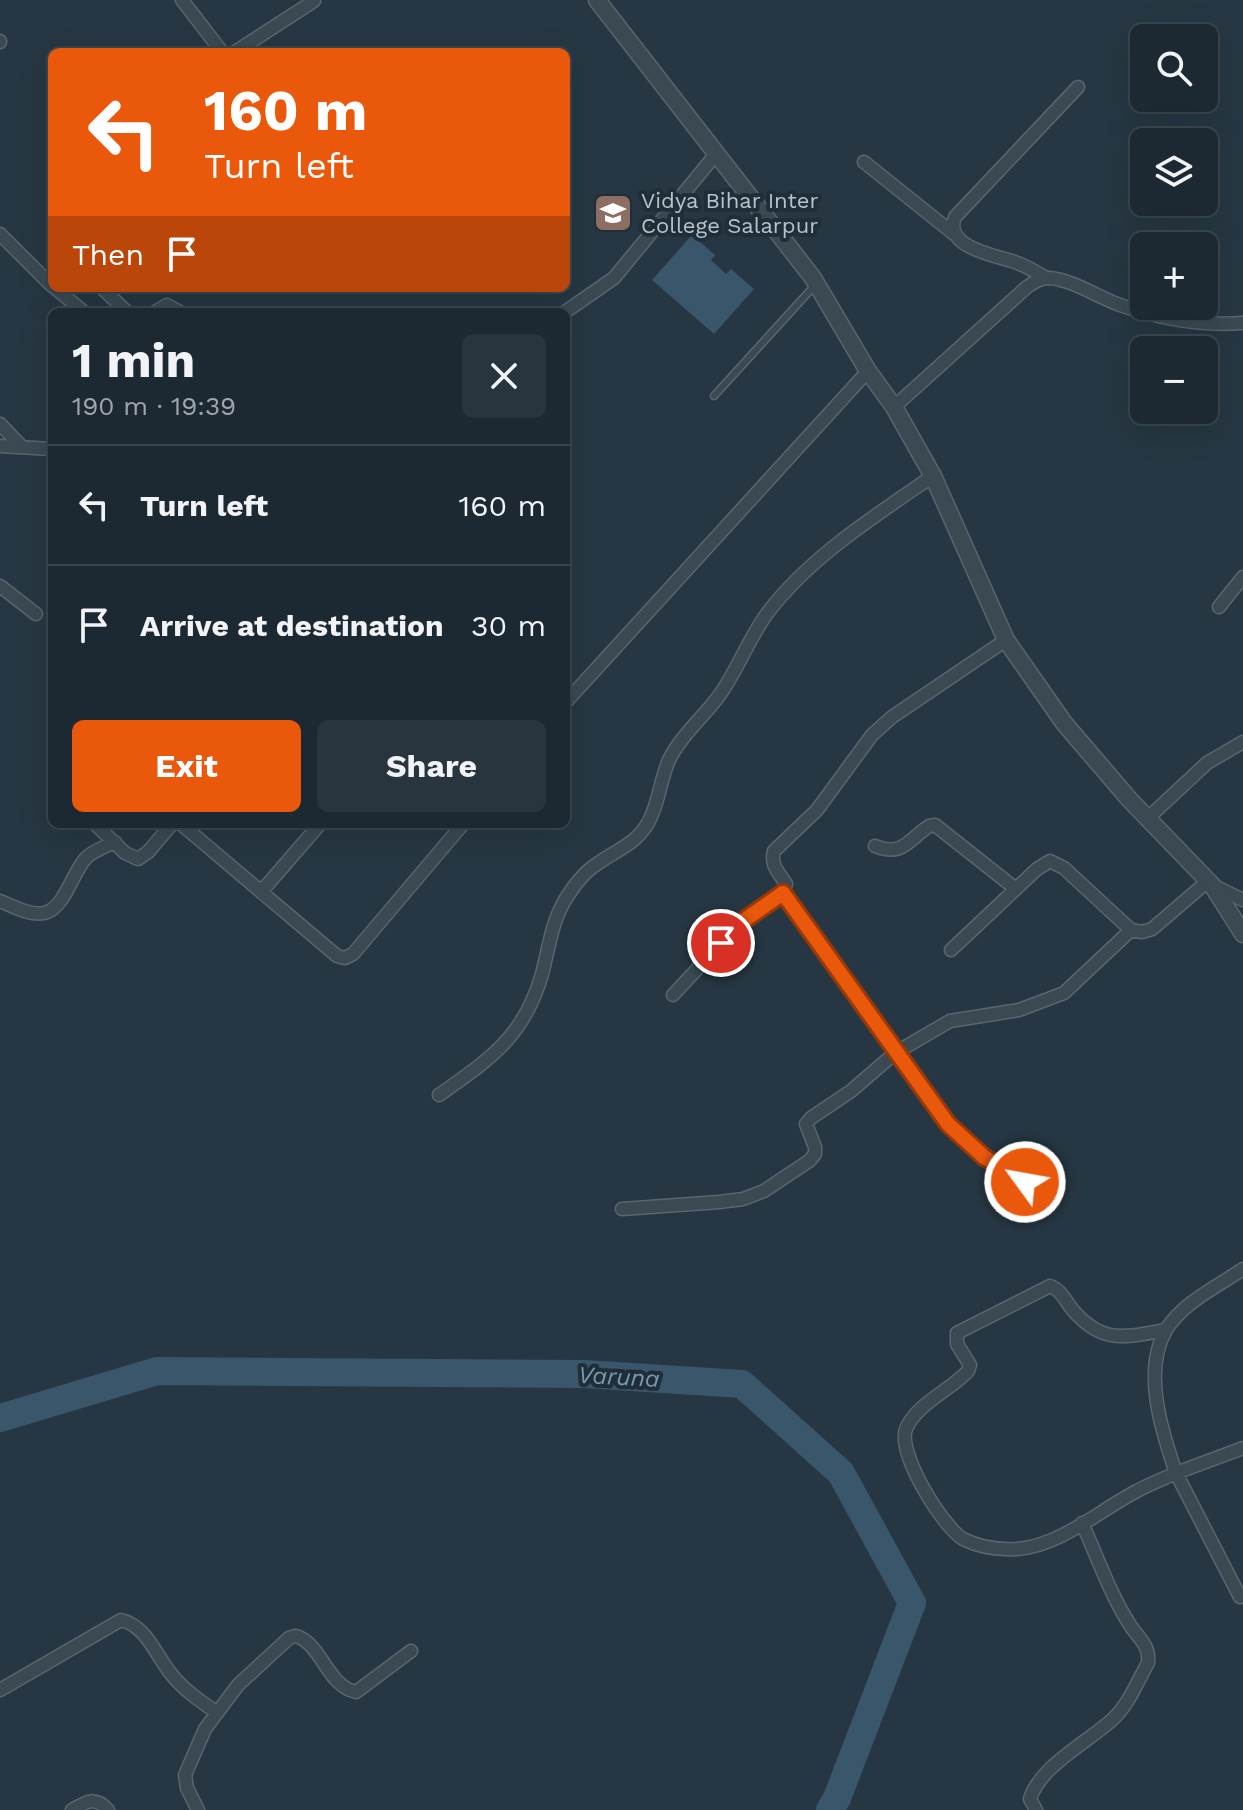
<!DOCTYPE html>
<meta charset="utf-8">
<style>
:root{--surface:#1c2932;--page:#29353e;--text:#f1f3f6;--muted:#a0a6ac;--line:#3a454d;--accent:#ea580c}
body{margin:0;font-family:"Work Sans",sans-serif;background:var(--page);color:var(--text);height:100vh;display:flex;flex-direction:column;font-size:30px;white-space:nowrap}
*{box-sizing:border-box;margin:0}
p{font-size:26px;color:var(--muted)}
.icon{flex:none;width:44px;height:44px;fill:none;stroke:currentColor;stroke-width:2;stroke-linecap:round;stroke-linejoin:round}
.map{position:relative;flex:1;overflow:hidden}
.details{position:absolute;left:48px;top:308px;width:522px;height:520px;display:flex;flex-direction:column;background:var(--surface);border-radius:12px;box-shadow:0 8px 32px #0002,0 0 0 2px var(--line)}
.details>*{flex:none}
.banner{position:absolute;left:48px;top:48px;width:522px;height:244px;border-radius:12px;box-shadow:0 8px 32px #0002,0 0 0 2px var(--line);background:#ea580c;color:#fff;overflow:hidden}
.controls{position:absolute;left:1130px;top:24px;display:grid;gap:16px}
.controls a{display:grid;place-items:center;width:88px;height:88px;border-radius:12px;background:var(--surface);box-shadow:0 8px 32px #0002,0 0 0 2px var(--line);font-size:40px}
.pin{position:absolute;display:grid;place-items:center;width:68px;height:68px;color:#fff;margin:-34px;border:4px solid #fff;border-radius:50%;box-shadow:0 2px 8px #0007}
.me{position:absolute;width:88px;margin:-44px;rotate:302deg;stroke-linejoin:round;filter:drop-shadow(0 0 6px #0008)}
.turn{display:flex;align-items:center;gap:28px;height:168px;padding:0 24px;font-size:36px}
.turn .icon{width:104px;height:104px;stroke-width:2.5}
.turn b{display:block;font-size:56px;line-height:68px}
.then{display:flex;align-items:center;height:76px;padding:0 24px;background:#0003;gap:16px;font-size:30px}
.round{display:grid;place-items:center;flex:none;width:84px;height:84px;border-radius:12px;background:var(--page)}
.head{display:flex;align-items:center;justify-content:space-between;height:136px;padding:0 24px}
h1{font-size:48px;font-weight:700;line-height:60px}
.action{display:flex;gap:16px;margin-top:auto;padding:16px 24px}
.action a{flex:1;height:92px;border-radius:12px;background:var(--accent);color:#fff;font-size:32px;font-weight:700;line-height:92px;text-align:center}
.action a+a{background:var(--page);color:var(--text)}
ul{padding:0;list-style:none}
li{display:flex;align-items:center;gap:24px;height:120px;padding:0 24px;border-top:2px solid var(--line)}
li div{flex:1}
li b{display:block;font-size:30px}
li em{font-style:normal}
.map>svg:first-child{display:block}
</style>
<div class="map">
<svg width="1243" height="1810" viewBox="0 0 1243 1810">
<rect width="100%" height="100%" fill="#263743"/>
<path fill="#39566a" d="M692 235 715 255 711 260 726 274 731 269 754 289 714 334 652 280Z"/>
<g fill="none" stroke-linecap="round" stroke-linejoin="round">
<path stroke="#39566a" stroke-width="28" d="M0 1418 157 1371 584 1374 742 1384 841 1473 912 1603 837 1798 830 1810"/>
<defs>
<path id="service" d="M714 396 816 284"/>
<path id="minor" d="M182 0 222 52
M0 42V41
M235 52 314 1
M864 162 954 234
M0 234 52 286
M1046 278C1035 271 1024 265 1012 261 992 255 943 246 955 217L1078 87
M55 288 84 312
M102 288 127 312
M155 312 167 305 180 312
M565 312 614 278 716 154
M894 407 1027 287C1034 282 1040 278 1049 278 1074 280 1097 297 1120 305 1160 319 1201 326 1243 323
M0 424 21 446
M0 446 52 449
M0 586 36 614
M1219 607 1243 577
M566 702 868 371
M1148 818 1207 763 1243 742
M95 824 125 853 138 859 148 852 172 824
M181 824 337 956 345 958 353 954 463 824
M875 846C903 857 908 840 929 826L935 825 1016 889
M1212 885 1243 900
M261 892 320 824
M783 893 948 1124 984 1157 1025 1182
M0 901C13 906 30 916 44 913 64 910 73 871 86 858 94 850 105 847 115 842
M951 950 1037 869 1050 861 1064 868 1131 930 1142 932 1152 929 1208 881
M673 995 739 924 783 893 786 884C779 872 770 866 774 851L817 810 872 735 892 717 1006 640
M439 1095C490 1059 524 1037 542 974 549 948 551 924 565 900 573 887 584 872 597 864 616 850 635 845 648 823 659 804 660 780 669 760 681 735 705 716 721 693 738 668 749 639 766 615 807 559 876 515 933 476
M622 1209 719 1202 743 1199 764 1191 809 1161 815 1154V1147L806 1124 811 1118 851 1091 895 1053 950 1021 1019 1010 1064 993 1131 930
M1166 1330C1125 1337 1102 1345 1072 1309 1065 1300 1061 1290 1050 1286L957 1333V1344L970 1365 968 1371C951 1390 916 1404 906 1429 897 1453 942 1526 963 1539 979 1547 999 1550 1017 1549 1060 1546 1100 1510 1137 1491 1149 1484 1163 1479 1176 1473 1162 1432 1142 1371 1166 1330 1182 1303 1218 1286 1243 1269
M1240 1597 1176 1473 1243 1448
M0 1690 121 1620C147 1626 156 1656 172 1675 184 1690 200 1701 216 1712
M72 1810C87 1801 95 1796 108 1810
M198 1810 187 1788 185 1775 205 1729 238 1685 289 1638 296 1636C322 1644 327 1686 356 1692L411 1651
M1036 1810 1030 1799C1040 1765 1092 1740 1115 1717 1130 1702 1138 1680 1148 1663 1150 1645 1139 1639 1130 1625 1110 1594 1097 1556 1082 1523"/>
<path id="tertiary" d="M597 0 813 278 868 371 894 407 933 476 1006 640 1064 723 1129 799 1212 885 1243 934"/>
</defs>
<use href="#service" stroke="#586670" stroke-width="9"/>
<use href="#minor" stroke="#586670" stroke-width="15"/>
<use href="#tertiary" stroke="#586670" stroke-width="19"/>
<use href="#service" stroke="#3a4952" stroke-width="6"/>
<use href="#minor" stroke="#3a4952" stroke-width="12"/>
<use href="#tertiary" stroke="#3a4952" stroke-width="16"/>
</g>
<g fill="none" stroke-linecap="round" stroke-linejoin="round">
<defs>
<path id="route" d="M721 943 739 924 783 893 948 1124 984 1157 1025 1182"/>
</defs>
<use href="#route" stroke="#983908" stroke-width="20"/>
<use href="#route" stroke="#ea580c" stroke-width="14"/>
</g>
<defs>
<symbol id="university-square" viewBox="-11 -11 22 22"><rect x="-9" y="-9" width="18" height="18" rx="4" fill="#8d6e63" stroke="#1f2e38"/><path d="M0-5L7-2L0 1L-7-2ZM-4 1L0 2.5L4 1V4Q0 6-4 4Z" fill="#fff"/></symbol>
</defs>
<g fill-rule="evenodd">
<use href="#university-square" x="591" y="191" width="44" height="44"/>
</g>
<g text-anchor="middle" stroke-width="8" stroke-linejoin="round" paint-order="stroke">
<g font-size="22" fill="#b7c3cc" stroke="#1f2e38" text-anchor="start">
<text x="641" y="208">Vidya Bihar Inter<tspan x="641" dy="25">College Salarpur</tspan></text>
</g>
<g font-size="24" font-style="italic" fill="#7799b0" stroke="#1f2e38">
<text transform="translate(619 1377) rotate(3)" y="8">Varuna</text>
</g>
</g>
</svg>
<div class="controls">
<a><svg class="icon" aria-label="search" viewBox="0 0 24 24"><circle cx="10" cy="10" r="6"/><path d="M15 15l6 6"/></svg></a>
<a><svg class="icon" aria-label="layers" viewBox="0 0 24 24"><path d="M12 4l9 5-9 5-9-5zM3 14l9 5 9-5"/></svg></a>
<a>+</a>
<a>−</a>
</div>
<div class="pin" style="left:721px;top:943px;background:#d93025"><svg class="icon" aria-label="arrive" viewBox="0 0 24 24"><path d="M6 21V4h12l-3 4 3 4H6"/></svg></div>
<svg class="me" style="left:1025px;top:1182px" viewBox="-20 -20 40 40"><circle r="17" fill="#ea580c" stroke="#fff" stroke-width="3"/><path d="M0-11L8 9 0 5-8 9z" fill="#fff"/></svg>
<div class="banner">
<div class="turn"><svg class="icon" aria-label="left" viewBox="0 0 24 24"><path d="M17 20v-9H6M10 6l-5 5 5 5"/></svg><div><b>160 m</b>Turn left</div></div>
<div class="then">Then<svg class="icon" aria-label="arrive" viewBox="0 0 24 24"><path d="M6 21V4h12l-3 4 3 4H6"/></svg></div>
</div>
<section class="details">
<div class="head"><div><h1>1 min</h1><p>190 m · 19:39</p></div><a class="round"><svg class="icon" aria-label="close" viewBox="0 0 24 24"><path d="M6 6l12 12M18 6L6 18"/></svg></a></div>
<ul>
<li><svg class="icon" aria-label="left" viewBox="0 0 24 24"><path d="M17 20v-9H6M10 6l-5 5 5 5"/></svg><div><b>Turn left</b></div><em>160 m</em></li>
<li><svg class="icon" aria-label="arrive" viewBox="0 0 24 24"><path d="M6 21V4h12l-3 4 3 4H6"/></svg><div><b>Arrive at destination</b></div><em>30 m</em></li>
</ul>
<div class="action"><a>Exit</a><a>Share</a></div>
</section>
</div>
